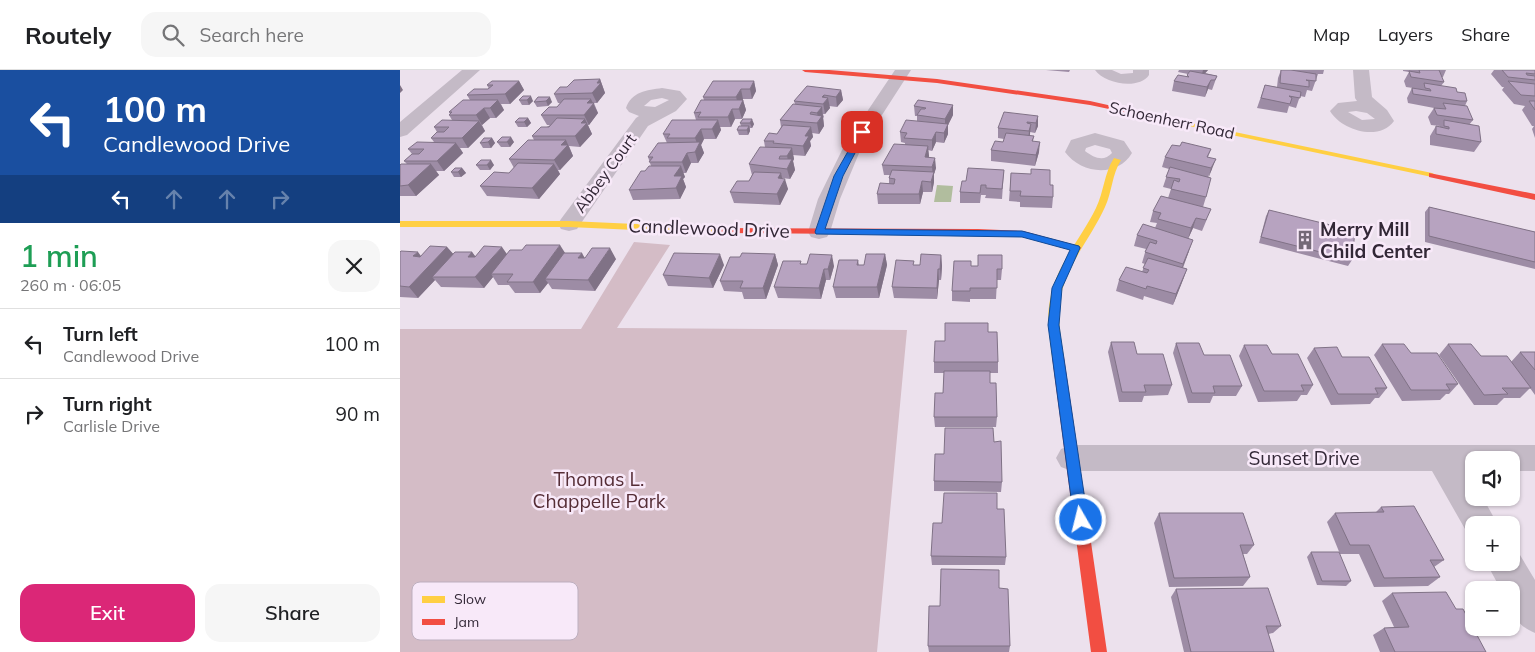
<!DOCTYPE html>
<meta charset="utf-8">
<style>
:root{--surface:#fff;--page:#f6f6f6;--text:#202124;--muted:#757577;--line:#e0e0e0;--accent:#db2777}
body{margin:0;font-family:Mulish,sans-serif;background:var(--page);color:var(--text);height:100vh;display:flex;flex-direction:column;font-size:19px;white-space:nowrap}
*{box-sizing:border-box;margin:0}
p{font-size:16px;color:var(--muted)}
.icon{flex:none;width:28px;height:28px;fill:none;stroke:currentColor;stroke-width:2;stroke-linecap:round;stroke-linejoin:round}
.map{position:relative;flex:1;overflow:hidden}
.sheet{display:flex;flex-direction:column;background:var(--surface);width:400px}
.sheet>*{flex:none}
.banner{background:#1a4fa0;color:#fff;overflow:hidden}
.tools{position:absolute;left:1065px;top:381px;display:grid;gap:10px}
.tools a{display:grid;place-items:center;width:55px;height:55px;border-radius:10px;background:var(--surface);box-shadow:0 1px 4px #0004;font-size:25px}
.pin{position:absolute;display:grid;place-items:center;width:42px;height:42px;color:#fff;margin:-21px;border-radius:10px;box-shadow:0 2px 8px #0006}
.me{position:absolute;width:55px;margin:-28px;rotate:352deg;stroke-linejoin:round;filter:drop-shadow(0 0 4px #0008)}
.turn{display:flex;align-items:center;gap:18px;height:105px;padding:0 20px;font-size:22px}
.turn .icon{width:65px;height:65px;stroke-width:2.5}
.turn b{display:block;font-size:35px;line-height:42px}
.lanes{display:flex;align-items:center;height:48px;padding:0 20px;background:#0003;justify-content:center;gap:25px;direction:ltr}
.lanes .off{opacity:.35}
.round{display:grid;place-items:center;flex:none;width:52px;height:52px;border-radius:15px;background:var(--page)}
.head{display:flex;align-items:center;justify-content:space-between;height:85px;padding:0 20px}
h1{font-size:30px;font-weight:600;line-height:38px;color:#1e9e55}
.button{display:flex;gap:10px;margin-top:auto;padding:10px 20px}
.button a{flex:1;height:58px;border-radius:15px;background:var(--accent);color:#fff;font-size:20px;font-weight:600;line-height:58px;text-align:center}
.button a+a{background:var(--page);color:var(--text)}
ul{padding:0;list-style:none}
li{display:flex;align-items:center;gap:15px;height:70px;padding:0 20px;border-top:1px solid var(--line)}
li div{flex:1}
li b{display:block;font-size:19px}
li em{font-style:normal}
header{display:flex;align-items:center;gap:30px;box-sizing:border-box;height:70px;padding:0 25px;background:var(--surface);border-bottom:1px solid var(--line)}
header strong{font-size:24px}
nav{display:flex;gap:28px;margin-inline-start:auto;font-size:18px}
.search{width:350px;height:45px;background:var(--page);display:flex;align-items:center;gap:12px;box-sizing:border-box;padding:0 18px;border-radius:15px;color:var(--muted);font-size:19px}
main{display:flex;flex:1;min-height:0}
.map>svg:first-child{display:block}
</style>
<header>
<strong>Routely</strong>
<div class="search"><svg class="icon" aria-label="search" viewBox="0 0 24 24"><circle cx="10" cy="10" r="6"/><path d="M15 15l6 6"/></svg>Search here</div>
<nav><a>Map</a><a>Layers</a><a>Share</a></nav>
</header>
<main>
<section class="sheet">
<div class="banner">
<div class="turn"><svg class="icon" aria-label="left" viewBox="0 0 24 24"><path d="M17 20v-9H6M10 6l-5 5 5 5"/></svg><div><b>100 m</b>Candlewood Drive</div></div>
<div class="lanes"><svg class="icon" aria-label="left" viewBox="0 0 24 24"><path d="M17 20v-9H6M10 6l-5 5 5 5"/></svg><svg class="icon off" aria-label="ahead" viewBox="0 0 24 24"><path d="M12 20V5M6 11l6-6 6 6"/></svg><svg class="icon off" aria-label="ahead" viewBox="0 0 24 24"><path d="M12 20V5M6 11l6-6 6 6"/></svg><svg class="icon off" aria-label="right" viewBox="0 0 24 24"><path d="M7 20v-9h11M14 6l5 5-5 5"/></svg></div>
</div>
<div class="head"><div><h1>1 min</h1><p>260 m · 06:05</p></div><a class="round"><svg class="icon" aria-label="close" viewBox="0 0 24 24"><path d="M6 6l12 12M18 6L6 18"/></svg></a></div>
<ul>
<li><svg class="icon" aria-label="left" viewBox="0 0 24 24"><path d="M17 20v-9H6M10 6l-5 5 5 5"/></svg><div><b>Turn left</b><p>Candlewood Drive</p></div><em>100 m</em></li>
<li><svg class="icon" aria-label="right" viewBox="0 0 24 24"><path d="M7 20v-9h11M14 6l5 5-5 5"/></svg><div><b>Turn right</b><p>Carlisle Drive</p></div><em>90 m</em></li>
</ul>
<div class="button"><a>Exit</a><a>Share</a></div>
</section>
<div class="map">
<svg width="1135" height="582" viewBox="0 0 1135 582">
<rect width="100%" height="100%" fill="#ece1ed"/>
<path fill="#d4bcc6" d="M234 172 270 175 217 258 507 260 477 582H0V259H181Z"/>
<path fill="#b1bd9e" d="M537 115 553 116 551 132H534Z"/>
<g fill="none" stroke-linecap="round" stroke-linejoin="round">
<path fill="#c4bac6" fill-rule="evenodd" d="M62 0H80L7 65 0 67V52Z
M495 0H511L462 76 440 129 430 162 427 167 419 169 411 167 408 162 418 129 444 76Z
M695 0H712L721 4 733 3V0H749V5C739 20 705 14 695 0Z
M953 0H969L972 27 987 40 994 51C979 72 941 60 930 41L938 33 957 31 955 28ZM956 41 967 43 975 49 962 50 948 42Z
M262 18 280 21 287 29 276 41 248 56 177 159 169 161 161 159 158 154 161 149 236 48 239 46 229 42 226 38C231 22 247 20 262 18ZM262 28 269 30 255 37 244 36 251 30Z
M695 63 724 71 732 83C717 108 681 104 665 82L671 70ZM695 75 710 79 712 83C704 92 694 88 685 81L686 78Z
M672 375H1135V401H1111V390H1074V401H1066L1074 413V428H1083L1098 455H1074V468L1069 466 1032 401H672L661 397 656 388 661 379Z
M1111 478 1117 480 1135 510V563C1114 554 1111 542 1111 520H1101L1086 492H1111Z"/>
<path fill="#ffcf43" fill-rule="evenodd" d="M772 49 1032 103 1036 105 1032 107 775 53 771 51Z
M714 88 721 90C712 104 712 122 705 137 691 168 666 195 660 230 657 248 661 268 664 287L658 291 652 287C650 268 646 249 650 230 656 195 681 169 696 138 704 122 704 103 714 88Z
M0 151H169L324 158 329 161 324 164 169 157H0Z"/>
<path fill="#f24e42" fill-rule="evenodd" d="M402 0H429L537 9 690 31 779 51 775 53 690 35 537 13 405 2Z
M1029 103 1135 124V130L1029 107Z
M324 158 578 159 623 161 679 176 681 178 676 181 623 167 578 165 321 163 319 161Z
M658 283 664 287 707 582H691L652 287Z"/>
</g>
<path fill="#9d8ca5" d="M646 0H670L669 2Z
M779 0H808L805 3 817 6 812 20 808 19 805 27 772 21 774 11 787 7 788 4 778 2Z
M881 0H924L923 4H918L912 21 907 20 905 27 900 26 896 38 889 36 887 43 857 38 865 15 877 17 878 8Z
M1003 0H1046L1043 7H1042L1044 12 1041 16 1057 22 1067 31 1065 36 1073 50 1069 55 1081 72 1074 82 1030 75V66L1036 56 1039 57 1040 56 1031 55 1028 47 1034 38 1008 33 1007 28 1012 18 1020 19 1006 17 1004 11 1009 2 1003 1Z
M1094 0H1135V68L1132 59 1134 56H1132L1122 40 1125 36 1114 34 1102 20 1104 17H1102L1091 4Z
M200 9 205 23 197 33H194L198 43 189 55H188L192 64 180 77 169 76 173 86 160 100H158L160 104 139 129 87 126 80 116 109 103 114 98 109 89 134 70 132 66 150 55H147L141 45 157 37 160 33H158L154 24 167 17Z
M119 11 124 20 110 34H101L104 40 96 48H90L82 55 85 61 68 78H60L63 83 44 101H36L39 105 16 126H0V95L7 94 4 91 12 84 8 79 34 72 31 68 37 62 34 57 52 50 49 45 50 44 49 42 70 30 67 25 89 19 87 15Z
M354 11 356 21 352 29H343V30L346 40 342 49H335L331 57H320L321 60 316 69H304L301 75 304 83 298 93H291L286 103H283L285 107 283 109 286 117 280 129 233 130 229 120 245 101 251 96 248 87 267 73 263 64 296 50 294 43 304 30 303 27Z
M441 20 443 30 437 37 429 36 430 38 425 44H423L424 47 423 48 424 56 419 64 412 63 413 67 410 71 411 76 405 86 393 85 394 89 393 91 395 100 390 109 382 108 388 119 380 135 334 133 330 122 349 111 352 105 349 94 365 77 364 71 377 64 381 57 380 50 395 34 394 31Z
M123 26 133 31 129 35H122L119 30Z
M138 27 152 32 148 36 137 37 134 32Z
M553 35V45L548 55V64L544 73 536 72 532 81 528 80 529 87 536 98 534 104V112L532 122H523L520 134H478L477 124 489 113V108L490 105H484L482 95 505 75V73L501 72 500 62 517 51V46H515L514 36Z
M638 46V56L635 63 630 62V66H634L633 71 639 82 635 96 591 91V80L603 72 604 69 598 68V58Z
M128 48 131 53 127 57H118L115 52Z
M343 49 354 54 352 58H350V61L348 65H339L337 60 341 56 340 53Z
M102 67 114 72 110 77H101L97 72Z
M92 68 95 73 91 78H83L80 73Z
M780 76 811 79 808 87 812 99 808 107 806 127 803 137 807 149 802 161 793 158 788 169 789 181 783 198 787 199 773 235 744 226 743 230 716 221 719 210 742 202 745 194 742 193 746 179 734 176 737 165 755 158 757 153 750 152 753 141 768 128 771 119 763 117 769 99 762 97 765 87Z
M81 90 94 95 90 100H80L76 95Z
M62 98 66 103 61 107H54L51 102Z
M604 100 602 129 585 128 586 125H581L580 133H560V122L566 111Z
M611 103 650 115 653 127 652 138 620 137V132L609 131Z
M1029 137 1135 162V199L1025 172V142Z
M869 140 952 190 948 196 859 173 866 146Z
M47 177 53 184 72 182 75 186 107 184 165 183 184 188 216 189 195 221 152 219 148 213 140 223H115L109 215H98L93 207 84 218 41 217 35 210 18 228 0 227V182L21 186Z
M375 184 378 195 366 229H344L342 222 324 221 320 211 340 187Z
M485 184 487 195 479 228H436L433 217 458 190 459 195H464Z
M541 185 542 196 541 210H539L537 229 494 228 492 217 514 195H520Z
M402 194 434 196 430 210H426L421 229 378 228 374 217Z
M324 195 313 218 268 216 263 205Z
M571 196 602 199 601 210H597L596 229H570V232L552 231V221Z
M588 262 598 292V303H590V313L597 347 596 357H535L534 347 543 323 544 303H534V292L545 271Z
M711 272 737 284 772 315 768 325 744 326 742 332H719L708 282Z
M776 273 804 285 842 316 836 326H813L810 333H788L773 283Z
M982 274 1011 283 1058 314 1049 324H1046L1040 330 1002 331 974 285Z
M1048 274 1081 286 1111 292 1120 282H1135V325L1130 318 1120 328H1104L1097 335H1074L1039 285Z
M844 275 872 284 913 315 907 325H901L897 331 858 332 839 286Z
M914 278 942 287 987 318 979 328H975L970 334 931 335 907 288Z
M594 372 602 412 601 422 534 421V411L544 384Z
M981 437 1044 490 1034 497 1040 507 1028 516 974 517 959 484H940L927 452 935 443H975Z
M597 439 606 487 605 495H532L531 486 542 453Z
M759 443 854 475 847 484H843L850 507 843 516 769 517 754 453Z
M911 482 951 511 946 516 917 515 907 487Z
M599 518 610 576 609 582H529L528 576 540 536Z
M776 519 881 556 873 563 868 564 874 582H784L771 527Z
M992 523 1056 539 1086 582H980L973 565 984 558 994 557 982 531Z"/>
<path fill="#807286" d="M803 0H808L801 8Z
M200 9 205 23 197 33 192 23 197 13Z
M811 10 808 19 805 27 807 17Z
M119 11 124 20 110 34 105 24Z
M354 11 356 21 352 29 350 19Z
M0 15 3 20 0 23Z
M341 19 343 29 339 37 336 27Z
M441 20 443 30 437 37 436 27Z
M424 25 425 32 428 28 430 38 425 44 422 27Z
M131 26 133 31 129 35 127 30Z
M150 27 152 32 148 36 146 31Z
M191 29 198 43 189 55 184 45 187 33Z
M98 30 104 40 96 48 90 38Z
M343 30 346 40 342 49 339 39Z
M553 35V45L548 55V64L544 73V63L545 59V49Z
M422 37 424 56 419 64 417 53 419 51 417 43Z
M84 38 90 48 82 55 76 45Z
M332 39 335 49 331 57 328 47Z
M638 46V56L635 63 636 53Z
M128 48 131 53 127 57 124 52Z
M185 49 192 64 180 77 175 66 181 53Z
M352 49 354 54 352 58 350 53Z
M318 50 321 60 316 69 312 59Z
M79 51 85 61 68 78 62 68Z
M631 54 630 64 628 71 629 61Z
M349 56 350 61 348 65 347 60Z
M411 57 413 67 410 71 411 76 405 86 403 76 405 66Z
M301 59 304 69 301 75 304 83 298 93 295 82 298 76 295 68Z
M536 62V72L532 81V70Z
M111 67 114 72 110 77 107 72Z
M92 68 95 73 91 78 88 72Z
M166 70 173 86 160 100 154 90 161 75Z
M640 72 639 82 635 96 636 85Z
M56 73 63 83 44 101 37 91Z
M528 76 529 86 525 97V87Z
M392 78 394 89 393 91 395 100 390 109 387 99 389 95 387 86Z
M287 83 291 93 286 103 282 92Z
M535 88 536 98 534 104V112L532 122 531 112 533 106 532 97Z
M816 89 808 109 811 98Z
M91 90 94 95 90 100 87 95Z
M31 94 39 105 16 126 8 115Z
M154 94 160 104 139 129 132 118Z
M281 96 285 107 283 109 286 117 280 129 276 118 274 106Z
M62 98 66 103 61 107 58 102Z
M381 103 383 112 385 109 388 119 380 135 377 124 378 108Z
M522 111 523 122 520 134 519 124Z
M796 148 793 158 788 169 791 158Z
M793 170 789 181 780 204 783 194Z
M160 175 167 186 145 209 148 213 140 223 133 212Z
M47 177 56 187 32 207 35 210 18 228 9 217Z
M102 177 109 187 91 204 93 207 84 218 75 207Z
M210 178 216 189 195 221 188 210Z
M18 182 26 193 13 186Z
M72 182 80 193 68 187Z
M182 183 188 194 178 188Z
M320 184 324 195 313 218 309 208Z
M375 184 378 195 366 229 363 218Z
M485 184 487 195 479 228 477 217Z
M432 185 434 196 430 210 428 199Z
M541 185 542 196 541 210 540 199Z
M424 199 426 210 421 229 419 218Z
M538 199 539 210 537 229V218Z
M787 199 783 210 773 235 776 224Z"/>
<path fill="#b7a3c0" stroke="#807286" d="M881 0H891L916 4V11L906 10 909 11V17L880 13Z
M1019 0H1039L1044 12 1011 7 1009 1 1020 3Z
M1102 0H1135V4L1126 3 1127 5 1135 6V10L1108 7Z
M790 1 817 6 815 10H811L807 17 774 11 778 5 789 7 787 5Z
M200 9 197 13H201L192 23 154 24 160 17H167L174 10Z
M92 11H119L105 24 67 25 74 19H88L93 15H87Z
M313 11H354L350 19H341L336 27H303Z
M1108 11 1135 14V26L1121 25Z
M1024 13 1056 18 1057 22 1065 23 1067 31H1060L1013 24 1012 18 1031 21 1030 19 1025 18Z
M865 15 901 22 900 28 889 26 892 28 890 34 861 28Z
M407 16 441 20 436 27 424 25 422 27 428 28 423 34 394 31Z
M123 26H131L127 30H119Z
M138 27H150L146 31 134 32Z
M164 29H191L187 33H194L184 45H141L149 37H157Z
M63 30H98L90 38H84L76 45H49L52 42H49Z
M301 30H343L339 39H332L328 47H298L301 42 294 43Z
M518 30 553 35 545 49 517 45 521 39H525L526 38 514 36Z
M1129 31H1135V40Z
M1043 33 1067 36 1073 50 1037 45 1034 38 1046 39Z
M393 34 422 37 417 43 411 42 410 44 422 46 417 53 380 50Z
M604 42 638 46 636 53 627 52V53L631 54 629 61 598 58Z
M119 48H128L124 52H115Z
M157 48 185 49 181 53H187L175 66H132L141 57H149Z
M343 49H352L350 53H340Z
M42 50 79 51 62 68H31L37 62H44L49 57H34Z
M272 50H318L312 59H301L295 68H267L270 64H263Z
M506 50 548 54 544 63 536 62 532 70 504 68 507 63 500 62Z
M1044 50 1079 56 1081 72 1036 64V56L1049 59V57L1044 56Z
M383 55 411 57 405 66H409L403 76 373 73 374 71H364L369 63 377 64Z
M339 56H349L347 60H337Z
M606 63 634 66 632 71 640 72 636 85 591 80 595 71 603 72Z
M102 67H111L107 72H97Z
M84 68H92L88 72 80 73Z
M128 70H166L161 75H168L154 90 109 89Z
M17 72 56 73 37 91H4L12 84H19L24 79H8Z
M300 72 295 82 287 83 282 92H249L253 87H248L258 73Z
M782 72 811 79 807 87 816 89 811 98 765 87 772 75 780 76Z
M494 74 528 76 525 87 535 88 532 97 482 95Z
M360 77 392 78 387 86H380L379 89H392L387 99 349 94Z
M81 90H91L87 95H76Z
M118 93 154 94 132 118 80 116 94 102 109 103Z
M1 94H31L8 115 0 116V95Z
M249 96H281L274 106H282L276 118 229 120 241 101H245Z
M770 97 811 108 806 127 771 119 774 110 779 112 780 109 766 107Z
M55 98H62L58 102H51Z
M568 98 604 100 602 119 586 118V115H581L580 123 560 122 562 111H566Z
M631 99 650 100V115H653V127L620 126 621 121H610L611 103 631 104Z
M492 100 534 102 531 112 522 111 519 124H477L480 113 494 114 495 109 489 108Z
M354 102 381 103 378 108 385 109 377 124 330 122 337 111H349Z
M761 126 811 139 806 150 796 148 791 158 758 149 761 143 753 141Z
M1029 137 1135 162V192L1029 166Z
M869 140 955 161 952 190 861 167Z
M743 154 793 170 783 194 745 182 750 172 756 174 757 171 737 165Z
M126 175H160L133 212H107L113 204H91L110 180H122Z
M30 176 47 177 9 217 0 216V182L1 181 18 182 13 186 20 187Z
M84 176 102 177 75 207H32L55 182H72L68 187H75Z
M192 178H210L188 210 145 209 164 183H182L178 188H185Z
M274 183 320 184 309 208 263 205Z
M342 183 375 184 363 218H340L343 211H320L330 187H340Z
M410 184 432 185 428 199H424L419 218 374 217 383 191H401L400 194H407Z
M466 184H485L477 217H433L439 190H458L457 195H464Z
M521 184 541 185 540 199H538L537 218 492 217 496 190 514 191 513 195H520Z
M578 185H602V199H597V218H570V221H552L554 191H571V196H578Z
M748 188 787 199 776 224 747 216 746 219 719 210 726 197 747 203 749 200 743 198Z
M545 253H588V262H597L598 292H534L535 271H545Z
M711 272H734L737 284H763L772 315H744L746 322H722Z
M776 273H799L804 285H830L842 316H813L815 323H792Z
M982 274H1004L1011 283H1037L1058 314H1046L1050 320H1011Z
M1048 274H1071L1081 286H1107L1131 318H1102L1108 324 1084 325Z
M844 275H867L872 284H898L913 315H901L904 321H864Z
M937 277 942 287H969L987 318H975L978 324H938L914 278Z
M1120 282H1135V300Z
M544 301H590V313H596L597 347H534L535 323H543Z
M545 358H593L594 372 601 371 602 412 534 411 535 384H544Z
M544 423H597V439H604L606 487 531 486 533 453H542Z
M1014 436 1044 490H1030L1040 507 984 508 969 475H950L935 443 984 442 981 437Z
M759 443H843L854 475H840L850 507 774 508Z
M911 482H939L951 511H922Z
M541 499 599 500V518L608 519 610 576H528L529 536H540Z
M868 518 881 556H866L874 582H791L776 519Z
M1046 522 1056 539H1063L1086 582H995L984 558 1009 557 992 523Z"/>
<path fill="#1a73e8" stroke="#114b97" d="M462 59 466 62 443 106 425 159 622 161 679 176 680 178 662 218 659 255 688 450 686 454 681 456 676 454 674 450 648 255 652 218 670 180 622 167 416 164 415 162 434 106 459 62Z"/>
<defs>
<symbol id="building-bare" viewBox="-9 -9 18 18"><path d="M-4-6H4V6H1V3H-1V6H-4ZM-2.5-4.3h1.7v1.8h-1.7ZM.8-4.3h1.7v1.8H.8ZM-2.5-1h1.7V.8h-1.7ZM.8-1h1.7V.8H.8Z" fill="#746977" stroke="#f8e9f9" stroke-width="2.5" paint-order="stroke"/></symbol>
</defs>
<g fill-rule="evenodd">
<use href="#building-bare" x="891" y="156" width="28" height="28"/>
</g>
<g text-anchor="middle" stroke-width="5" stroke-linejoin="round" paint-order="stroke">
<g font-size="16" fill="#332837" stroke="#f8e9f9">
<text transform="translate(772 50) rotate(12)" y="6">Schoenherr Road</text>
<text transform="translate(205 103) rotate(-54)" y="6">Abbey Court</text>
</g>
<g font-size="19" fill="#332837" stroke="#f8e9f9">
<text transform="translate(309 158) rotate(2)" y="7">Candlewood Drive</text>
<text x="904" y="395">Sunset Drive</text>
</g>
<g font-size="19" font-weight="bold" fill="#332837" stroke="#f8e9f9" text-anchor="start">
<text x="920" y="166">Merry Mill<tspan x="920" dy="22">Child Center</tspan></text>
</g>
<g font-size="19" fill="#552d36" stroke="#f8e9f9">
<text x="199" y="416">Thomas L.<tspan x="199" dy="22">Chappelle Park</tspan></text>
</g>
</g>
<rect x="12" y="512" width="166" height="58" rx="8" fill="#f8e9f9" stroke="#bdafbf" stroke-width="1"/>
<rect x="22" y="526" width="23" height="7" fill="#ffcf43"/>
<rect x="22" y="549" width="23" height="6" fill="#f24e42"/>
<g font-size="14" fill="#332837">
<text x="54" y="534">Slow</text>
<text x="54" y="557">Jam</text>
</g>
</svg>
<div class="tools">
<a><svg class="icon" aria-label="sound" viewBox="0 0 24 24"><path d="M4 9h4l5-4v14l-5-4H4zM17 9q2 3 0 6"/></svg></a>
<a>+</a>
<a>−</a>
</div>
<div class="pin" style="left:462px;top:62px;background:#d93025"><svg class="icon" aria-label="arrive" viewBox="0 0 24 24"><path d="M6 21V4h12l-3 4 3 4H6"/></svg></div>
<svg class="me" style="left:681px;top:450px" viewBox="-20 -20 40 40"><circle r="17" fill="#1a73e8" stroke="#fff" stroke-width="3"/><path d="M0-11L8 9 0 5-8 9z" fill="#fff"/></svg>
</div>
</main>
